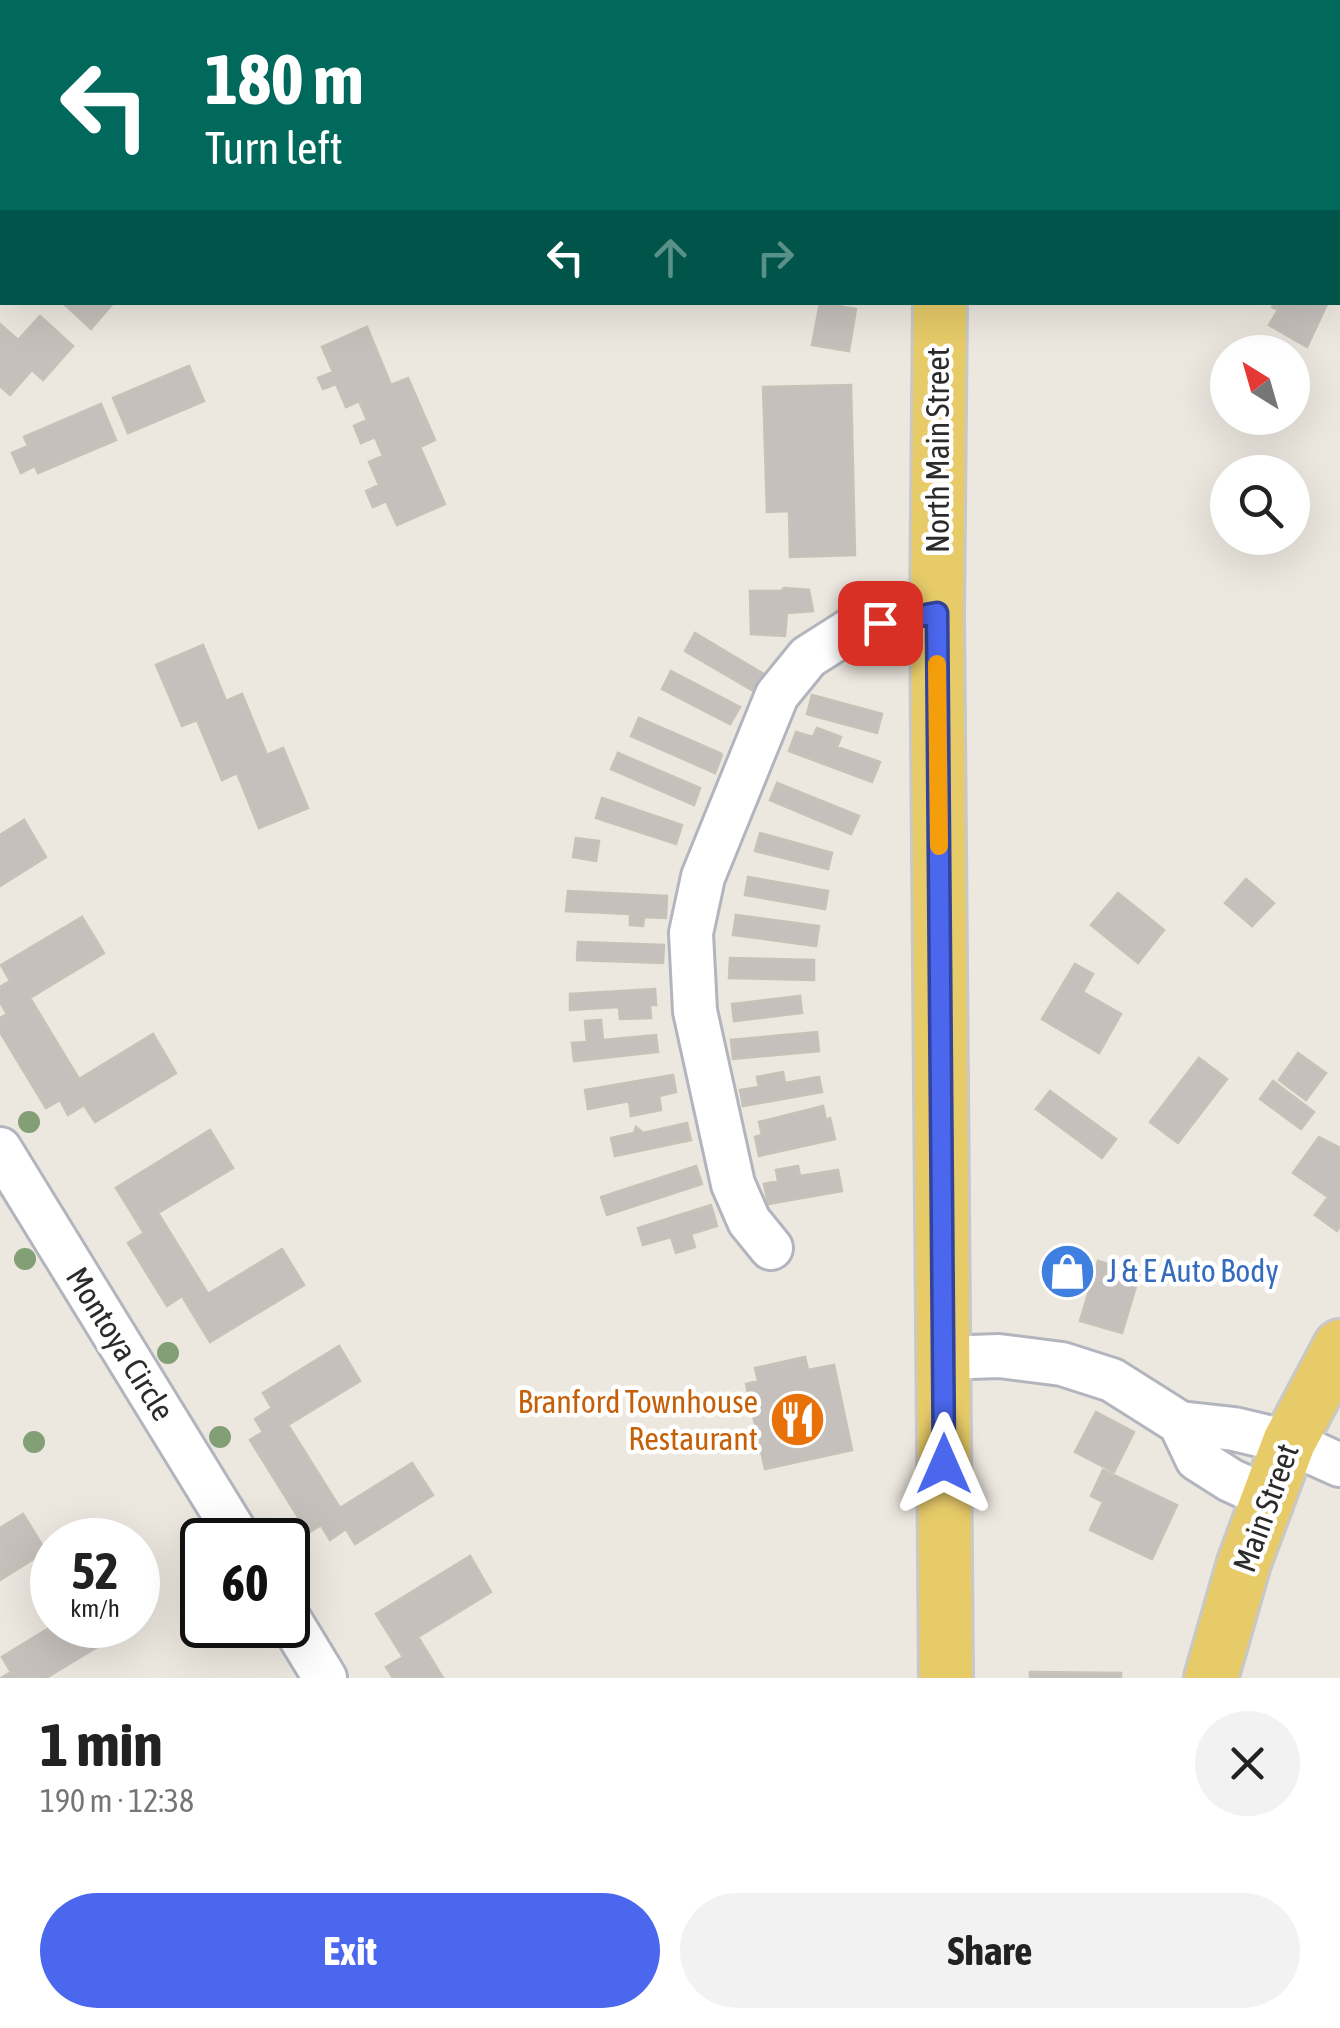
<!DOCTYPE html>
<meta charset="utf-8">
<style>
:root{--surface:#fff;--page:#f2f2f2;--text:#222;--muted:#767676;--accent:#4b67ed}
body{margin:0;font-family:"Asap Condensed",sans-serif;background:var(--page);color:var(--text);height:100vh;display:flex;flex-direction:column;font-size:38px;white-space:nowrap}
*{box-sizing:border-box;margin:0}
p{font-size:32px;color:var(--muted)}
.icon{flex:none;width:55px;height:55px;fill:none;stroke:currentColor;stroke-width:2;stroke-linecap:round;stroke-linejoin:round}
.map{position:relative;height:1678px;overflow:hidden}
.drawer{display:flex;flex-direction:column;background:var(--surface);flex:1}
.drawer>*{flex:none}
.banner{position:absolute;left:0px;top:0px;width:1340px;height:305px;box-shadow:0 10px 40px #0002;background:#00695c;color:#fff;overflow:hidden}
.needle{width:65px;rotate:323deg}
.tools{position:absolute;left:1210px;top:335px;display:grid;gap:20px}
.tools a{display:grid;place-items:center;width:100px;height:100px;border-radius:50%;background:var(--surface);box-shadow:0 10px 40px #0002;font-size:50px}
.speed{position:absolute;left:30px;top:1518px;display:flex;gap:20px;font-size:50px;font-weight:700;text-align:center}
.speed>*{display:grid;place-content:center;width:130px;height:130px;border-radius:50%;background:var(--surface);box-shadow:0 10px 40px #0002;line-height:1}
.speed small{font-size:25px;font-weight:400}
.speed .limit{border:5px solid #111;border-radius:15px;background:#fff;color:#111}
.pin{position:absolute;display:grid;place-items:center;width:85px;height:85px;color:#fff;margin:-42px;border-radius:20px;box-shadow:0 5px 15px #0006}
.me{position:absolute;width:110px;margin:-55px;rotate:0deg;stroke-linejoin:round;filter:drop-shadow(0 0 8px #0008)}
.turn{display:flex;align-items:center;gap:35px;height:210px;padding:0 40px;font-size:45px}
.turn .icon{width:130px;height:130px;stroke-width:2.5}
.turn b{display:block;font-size:70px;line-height:85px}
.lanes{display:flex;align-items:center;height:95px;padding:0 40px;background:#0003;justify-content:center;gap:50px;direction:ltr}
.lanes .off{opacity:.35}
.round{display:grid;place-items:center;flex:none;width:105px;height:105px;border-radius:52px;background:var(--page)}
.summary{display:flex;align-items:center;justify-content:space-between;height:170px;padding:0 40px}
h1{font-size:60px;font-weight:700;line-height:75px}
.cta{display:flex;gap:20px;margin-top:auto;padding:20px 40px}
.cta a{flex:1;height:115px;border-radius:60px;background:var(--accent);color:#fff;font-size:40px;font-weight:700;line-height:115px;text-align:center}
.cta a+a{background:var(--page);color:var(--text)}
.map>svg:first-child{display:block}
</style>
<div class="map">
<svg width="1340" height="1678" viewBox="0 0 1340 1678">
<rect width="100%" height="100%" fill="#ece7df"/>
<path fill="#c5c0bb" stroke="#c7c2b8" stroke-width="2.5" d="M0 188 2 190 0 256Z
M62 302H114L91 329Z
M1275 302H1328L1307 347 1269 325 1278 310 1272 307Z
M820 303 856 309 849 351 812 345Z
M40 316 73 346 43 380 32 370 10 395 0 386V324L18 340Z
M367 327 391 385 408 378 435 440 420 447 445 504 397 525 386 501 373 507 366 491 379 485 369 462 383 456 375 437 361 443 354 426 367 420 359 401 346 407 336 384 323 389 318 378 333 372 322 347Z
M189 366 204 401 128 433 113 398Z
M851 385 855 555 790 557 789 511 767 512 763 387Z
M101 404 116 440 38 473 35 466 21 473 12 453 28 446 24 437Z
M784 588 809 590 813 611 787 613 785 636 751 634 750 591H781Z
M695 633 767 676 757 693 685 651Z
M203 645 226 701 242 694 267 755 283 748 308 808 259 828 237 773 222 780 197 720 182 726 156 665Z
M671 671 740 707 730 724 662 689Z
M812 695 882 714 877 733 807 714Z
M639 718 720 753 722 755 715 773 631 736Z
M817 728 841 737 837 747 880 762 872 782 789 751 796 732 813 737Z
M618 753 700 788 694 805 611 769Z
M777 783 859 816 851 834 770 800Z
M602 798 682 825 676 844 596 818Z
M24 820 46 857 0 886V835Z
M760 833 832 853 828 869 755 851Z
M576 838 599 841 596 861 573 857Z
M748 877 828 891 825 909 745 895Z
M1246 879 1274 903 1252 926 1225 903Z
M568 891 667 896 666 918 644 917 643 926 630 925V914L566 911Z
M1118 893 1164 930 1138 963 1091 925Z
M736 915 819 926 816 946 733 935Z
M82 917 104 953 30 998 79 1079 153 1034 176 1073 95 1122 84 1105 68 1115 60 1100 46 1108 0 1032V1018L7 1014 0 1002V987L10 981 1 965Z
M578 942 664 945 663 963 577 960Z
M730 958 814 960V980L729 978Z
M1075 964 1093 974 1083 992 1121 1014 1099 1053 1042 1019Z
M655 989 656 1005H650L651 1018 620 1019 619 1007 570 1010V994Z
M800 996 802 1013 734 1021 732 1004Z
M601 1020 603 1040 656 1035 658 1052 574 1061 572 1043 587 1042 585 1021Z
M817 1032 819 1051 733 1059 731 1040Z
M1298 1053 1326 1073 1306 1100 1279 1080Z
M1199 1058 1227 1079 1178 1143 1150 1122Z
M783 1072 785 1083 819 1077 822 1092 743 1106 740 1090 759 1087 757 1077Z
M673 1075 676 1092 659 1096 661 1110 631 1116 629 1101 588 1109 585 1090Z
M1273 1081 1314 1112 1301 1129 1260 1099Z
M1050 1091 1116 1139 1102 1158 1036 1109Z
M823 1106 826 1120 830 1118 835 1139 759 1156 755 1137 762 1135 759 1122Z
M687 1123 691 1140 615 1156 611 1138 634 1133 636 1127 643 1133Z
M210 1130 233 1168 158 1213 208 1294 282 1249 304 1285 210 1342 182 1296 167 1306 128 1243 144 1233 116 1188Z
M1319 1137 1340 1148V1226L1337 1231 1315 1215 1328 1197 1293 1173Z
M696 1166 702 1184 607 1215 601 1197Z
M798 1166 800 1176 838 1170 842 1191 768 1204 764 1184 778 1181 776 1170Z
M711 1205 717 1226 691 1234 695 1247 676 1253 671 1237 643 1245 638 1228Z
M1098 1261 1140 1273 1122 1333 1080 1321Z
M339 1346 360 1381 288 1425 340 1508 412 1463 433 1495 355 1544 346 1529 330 1540 321 1525 308 1533 250 1440 263 1432 255 1419 272 1408 263 1393Z
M805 1357 808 1370 834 1365 852 1450 765 1469 746 1384 758 1381 755 1368Z
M1096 1412 1134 1432 1114 1472 1075 1452Z
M1103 1470 1177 1505 1152 1559 1090 1530 1103 1502 1091 1496Z
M23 1514 46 1551 0 1580V1528Z
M470 1556 491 1592 418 1637 443 1678H393L386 1667 403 1657 376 1614Z
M54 1625H90L102 1644 46 1678H1L11 1672 2 1657Z
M1030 1672 1121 1673V1678H1030Z"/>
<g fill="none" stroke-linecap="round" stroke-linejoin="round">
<defs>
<path id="minor" d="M400 0 418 2
M228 2 244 0
M0 85 2 84
M1338 230 1340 231
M0 1149 240 1540
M771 1248 749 1221 733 1184 695 1011 691 933 703 877 777 695 808 657 852 629 937 613
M943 1358 999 1356 1062 1364 1112 1380 1180 1423 1234 1429 1289 1442 1340 1465
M1180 1423 1197 1459 1230 1480 1269 1498
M288 1617 325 1678"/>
<path id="major" d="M942 2V0
M940 302 937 613 946 1678
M1211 1678 1244 1563 1289 1442 1340 1346"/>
</defs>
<use href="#minor" stroke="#b2b5be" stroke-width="48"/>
<use href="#major" stroke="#c8c8c8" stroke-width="58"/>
<use href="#minor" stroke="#fff" stroke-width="42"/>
<use href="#major" stroke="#e7cb69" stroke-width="52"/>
</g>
<g fill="#839f76">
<circle cx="29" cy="1122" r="11"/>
<circle cx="25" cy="1259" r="11"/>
<circle cx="168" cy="1353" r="11"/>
<circle cx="220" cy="1437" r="11"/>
<circle cx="34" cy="1442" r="11"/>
</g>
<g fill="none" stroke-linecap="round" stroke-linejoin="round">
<defs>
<path id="route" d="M880 623 937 613 944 1464"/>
</defs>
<use href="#route" stroke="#31439a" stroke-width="25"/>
<use href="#route" stroke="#4b67ed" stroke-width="18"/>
<path stroke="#f59e0b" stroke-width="18" d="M937 664 939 846"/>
</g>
<defs>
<symbol id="shop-disc" viewBox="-11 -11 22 22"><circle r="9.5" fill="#3f7fe0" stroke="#fff"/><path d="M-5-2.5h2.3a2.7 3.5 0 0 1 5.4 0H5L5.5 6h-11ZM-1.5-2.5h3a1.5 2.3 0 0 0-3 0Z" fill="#fff"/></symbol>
<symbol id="restaurant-disc" viewBox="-11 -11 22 22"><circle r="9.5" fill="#e8710a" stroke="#fff"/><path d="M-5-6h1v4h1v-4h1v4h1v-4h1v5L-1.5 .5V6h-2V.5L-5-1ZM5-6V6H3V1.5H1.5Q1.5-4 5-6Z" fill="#fff"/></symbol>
</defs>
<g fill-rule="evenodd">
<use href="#shop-disc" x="1036" y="1240" width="63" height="63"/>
<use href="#restaurant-disc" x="766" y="1388" width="63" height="63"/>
</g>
<g text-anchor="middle" stroke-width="9" stroke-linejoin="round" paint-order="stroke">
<g font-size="32" fill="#2b2b2b" stroke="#fff">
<text transform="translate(938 450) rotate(-90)" y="11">North Main Street</text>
<text transform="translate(120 1344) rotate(58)" y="11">Montoya Circle</text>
<text transform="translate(1266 1508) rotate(-70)" y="11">Main Street</text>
</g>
<g font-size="32" fill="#366cbe" stroke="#fff" text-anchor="start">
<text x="1107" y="1282">J &amp; E Auto Body</text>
</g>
<g font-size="32" fill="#c56008" stroke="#fff" text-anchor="end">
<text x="758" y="1413">Branford Townhouse<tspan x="758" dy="37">Restaurant</tspan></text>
</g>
</g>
</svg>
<div class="tools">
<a><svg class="needle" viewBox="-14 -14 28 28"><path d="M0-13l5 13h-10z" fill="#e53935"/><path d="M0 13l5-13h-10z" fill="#767676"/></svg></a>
<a><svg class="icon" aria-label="search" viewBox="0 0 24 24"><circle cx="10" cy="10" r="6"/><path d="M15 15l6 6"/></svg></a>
</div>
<div class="speed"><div>52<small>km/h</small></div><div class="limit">60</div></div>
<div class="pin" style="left:880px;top:623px;background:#d93025"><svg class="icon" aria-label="arrive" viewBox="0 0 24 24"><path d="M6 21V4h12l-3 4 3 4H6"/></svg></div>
<svg class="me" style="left:944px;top:1464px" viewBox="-20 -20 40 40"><path d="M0-17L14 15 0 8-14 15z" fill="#4b67ed" stroke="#fff" stroke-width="4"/></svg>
<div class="banner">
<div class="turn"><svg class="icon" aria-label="left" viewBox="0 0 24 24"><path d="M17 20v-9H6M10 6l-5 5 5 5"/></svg><div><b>180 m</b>Turn left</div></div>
<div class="lanes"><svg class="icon" aria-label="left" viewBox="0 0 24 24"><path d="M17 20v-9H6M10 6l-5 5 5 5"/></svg><svg class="icon off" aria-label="ahead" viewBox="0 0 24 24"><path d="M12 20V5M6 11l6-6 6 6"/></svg><svg class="icon off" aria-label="right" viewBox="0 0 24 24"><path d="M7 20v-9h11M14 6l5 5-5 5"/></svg></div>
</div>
</div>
<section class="drawer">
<div class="summary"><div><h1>1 min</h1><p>190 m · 12:38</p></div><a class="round"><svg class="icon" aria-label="close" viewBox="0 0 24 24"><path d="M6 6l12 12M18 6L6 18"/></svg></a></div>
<div class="cta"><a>Exit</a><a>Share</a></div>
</section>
